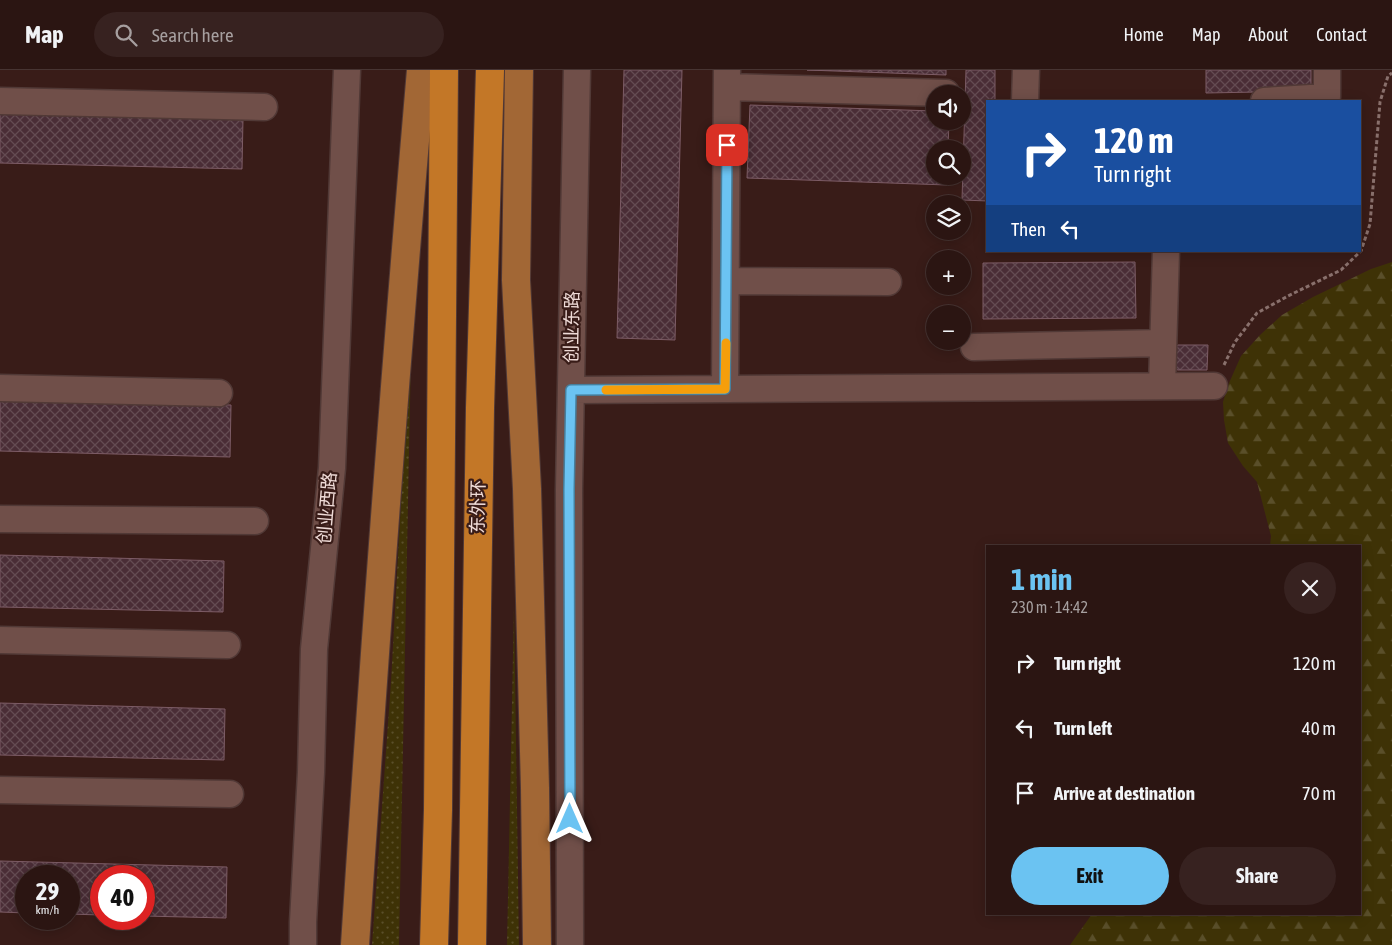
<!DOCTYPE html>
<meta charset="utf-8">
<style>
:root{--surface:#2b1512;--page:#372220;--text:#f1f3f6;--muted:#a69f9f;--line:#473432;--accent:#6bc3f2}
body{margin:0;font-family:"Asap Condensed","Noto Sans SC",sans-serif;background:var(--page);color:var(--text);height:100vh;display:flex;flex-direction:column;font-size:19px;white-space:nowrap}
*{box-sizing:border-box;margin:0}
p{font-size:16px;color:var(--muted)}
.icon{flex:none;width:28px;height:28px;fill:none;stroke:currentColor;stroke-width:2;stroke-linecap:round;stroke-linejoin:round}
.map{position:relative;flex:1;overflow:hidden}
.panel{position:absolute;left:986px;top:475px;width:375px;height:370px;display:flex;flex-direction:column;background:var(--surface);border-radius:0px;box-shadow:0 2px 12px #0003,0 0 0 1px var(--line)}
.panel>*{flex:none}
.banner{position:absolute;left:986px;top:30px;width:375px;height:152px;border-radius:0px;box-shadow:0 2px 12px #0003,0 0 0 1px var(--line);background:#1a4fa0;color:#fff;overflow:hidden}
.tools{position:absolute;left:926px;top:15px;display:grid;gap:10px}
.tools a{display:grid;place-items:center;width:45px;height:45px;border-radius:50%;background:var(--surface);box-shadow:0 2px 12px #0003,0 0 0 1px var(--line);font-size:25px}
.speed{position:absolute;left:15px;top:795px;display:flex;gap:10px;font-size:25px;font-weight:700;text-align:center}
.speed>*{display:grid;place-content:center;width:65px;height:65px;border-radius:50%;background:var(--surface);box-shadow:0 2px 12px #0003,0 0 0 1px var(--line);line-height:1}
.speed small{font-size:12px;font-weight:400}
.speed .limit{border:8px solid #d22;background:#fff;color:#111}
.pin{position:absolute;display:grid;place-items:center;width:42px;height:42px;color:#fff;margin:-21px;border-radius:10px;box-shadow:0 2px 8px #0006}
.me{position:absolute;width:55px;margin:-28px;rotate:0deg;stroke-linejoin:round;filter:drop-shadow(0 0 4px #0008)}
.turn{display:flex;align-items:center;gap:18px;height:105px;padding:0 25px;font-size:22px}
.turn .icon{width:65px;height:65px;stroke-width:2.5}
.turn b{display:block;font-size:35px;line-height:42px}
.then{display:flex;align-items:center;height:48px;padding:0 25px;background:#0003;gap:10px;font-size:19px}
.round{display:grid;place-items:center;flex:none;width:52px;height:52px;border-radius:26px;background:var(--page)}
.summary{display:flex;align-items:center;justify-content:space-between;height:85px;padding:0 25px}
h1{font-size:30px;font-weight:700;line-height:38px;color:var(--accent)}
.primary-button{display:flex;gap:10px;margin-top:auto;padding:10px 25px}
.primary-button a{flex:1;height:58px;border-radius:30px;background:var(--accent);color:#111;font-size:20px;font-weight:700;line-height:58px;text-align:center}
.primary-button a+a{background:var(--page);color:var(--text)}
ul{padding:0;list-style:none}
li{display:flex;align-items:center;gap:15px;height:65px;padding:0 25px}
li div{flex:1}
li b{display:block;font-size:19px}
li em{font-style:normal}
header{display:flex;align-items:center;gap:30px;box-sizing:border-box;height:70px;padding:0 25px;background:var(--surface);border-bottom:1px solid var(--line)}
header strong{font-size:24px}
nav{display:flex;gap:28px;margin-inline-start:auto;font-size:18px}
.search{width:350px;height:45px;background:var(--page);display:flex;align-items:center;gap:12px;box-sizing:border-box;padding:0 18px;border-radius:28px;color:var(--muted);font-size:19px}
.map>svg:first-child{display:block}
</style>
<header>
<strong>Map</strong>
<div class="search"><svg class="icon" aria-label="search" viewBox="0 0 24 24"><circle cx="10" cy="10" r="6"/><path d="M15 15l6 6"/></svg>Search here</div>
<nav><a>Home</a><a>Map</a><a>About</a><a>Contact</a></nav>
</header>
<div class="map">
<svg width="1392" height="875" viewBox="0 0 1392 875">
<defs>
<pattern id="grass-dots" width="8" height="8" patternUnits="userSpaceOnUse" patternTransform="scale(1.25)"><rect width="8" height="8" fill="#3e3206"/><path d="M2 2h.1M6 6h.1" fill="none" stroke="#5a4f2a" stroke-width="1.8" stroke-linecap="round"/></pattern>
<pattern id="forest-firs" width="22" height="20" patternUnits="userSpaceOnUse" patternTransform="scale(1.25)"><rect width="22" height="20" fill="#3e3206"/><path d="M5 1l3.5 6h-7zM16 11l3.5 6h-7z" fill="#5a4f2a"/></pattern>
<pattern id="building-cross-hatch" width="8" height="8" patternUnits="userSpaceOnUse" patternTransform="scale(1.25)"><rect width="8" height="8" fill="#4a2d36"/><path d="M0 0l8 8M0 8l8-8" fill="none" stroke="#644b52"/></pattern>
</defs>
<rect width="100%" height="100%" fill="#391c18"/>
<path fill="url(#grass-dots)" d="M412 236 399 875H372L391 612Z
M514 536 519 875H507Z"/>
<path fill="url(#forest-firs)" d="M1392 192V875H1070L1092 844H1360V476H1270L1271 466 1257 412 1243 396 1228 373 1224 350 1223 332 1229 313 1241 286 1260 265 1282 245 1313 227 1371 199Z"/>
<path fill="url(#building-cross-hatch)" stroke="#7d5c66" d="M624 0H682L675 270 617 268Z
M807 0H946V5Z
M966 0H995V31H988V131L962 130Z
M1206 0H1311V21L1206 23Z
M750 35 935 41V51H949L948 79H935V106H947V115L747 108Z
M0 42 243 48 242 99 0 93Z
M1135 192 1136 248 983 249V193Z
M1178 275H1208L1207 300H1178L1174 299 1175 277Z
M0 330 231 335 230 387 0 381Z
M0 485 224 491 223 542 0 537Z
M0 633 225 639 224 690 0 685Z
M0 791 227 797 226 848 144 846V806H101V845L69 844V806H26V843L0 842Z"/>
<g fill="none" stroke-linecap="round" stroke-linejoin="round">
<defs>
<path id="minor" d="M727 17 946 23
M0 31 264 37
M1025 31 1026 0
M1264 31 1327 27V0
M726 211 888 212
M974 277 1163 273
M1162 316 1166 181
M0 318 219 323
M725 319 727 0
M571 320 1214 316
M0 449 255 451
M0 570 227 575
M0 720 230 724
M303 875V852L311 702 314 579 332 398 347 0
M570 875 569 419 577 0"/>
<path id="major" d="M519 0 516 210 527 419 535 718 537 875
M355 875C374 583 396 291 421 0"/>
<path id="highway" d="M434 875 438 740 444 0
M472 875 480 338 490 0"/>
</defs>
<use href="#minor" stroke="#513936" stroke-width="29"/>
<use href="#major" stroke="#513936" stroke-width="30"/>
<use href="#highway" stroke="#513936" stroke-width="30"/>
<path stroke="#89706c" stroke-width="3" stroke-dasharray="4 2.5" stroke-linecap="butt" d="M1224 295 1235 272 1257 243 1288 226 1341 200 1361 181 1370 154 1380 32 1388 6 1392 3"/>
<use href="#minor" stroke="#704f49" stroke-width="26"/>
<use href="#major" stroke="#a26735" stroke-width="28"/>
<use href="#highway" stroke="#c37727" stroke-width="28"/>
</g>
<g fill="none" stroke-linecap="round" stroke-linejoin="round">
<defs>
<path id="route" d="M570 749 569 419 571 320 725 319 727 75"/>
</defs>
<use href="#route" stroke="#467f9d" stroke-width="12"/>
<use href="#route" stroke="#6bc3f2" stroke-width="9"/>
<path stroke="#f59e0b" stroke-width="9" d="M606 320 725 319 726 273"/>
</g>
<g text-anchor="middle" stroke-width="4.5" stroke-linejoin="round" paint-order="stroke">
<g font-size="18" fill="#efdbd7" stroke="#391c18">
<text transform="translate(572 257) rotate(-89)" y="6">创业东路</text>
<text transform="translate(478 437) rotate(-89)" y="6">东外环</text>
<text transform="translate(327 438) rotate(-85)" y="6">创业西路</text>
</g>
</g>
</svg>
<div class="tools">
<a><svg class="icon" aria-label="sound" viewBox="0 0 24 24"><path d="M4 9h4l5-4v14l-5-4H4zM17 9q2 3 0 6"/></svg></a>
<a><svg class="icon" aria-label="search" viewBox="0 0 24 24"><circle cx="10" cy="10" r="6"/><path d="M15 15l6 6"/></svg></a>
<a><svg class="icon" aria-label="layers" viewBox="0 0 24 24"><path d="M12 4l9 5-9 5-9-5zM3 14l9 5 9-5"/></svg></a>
<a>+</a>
<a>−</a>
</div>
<div class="speed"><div>29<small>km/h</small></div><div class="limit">40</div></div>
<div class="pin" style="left:727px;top:75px;background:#d93025"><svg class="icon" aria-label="arrive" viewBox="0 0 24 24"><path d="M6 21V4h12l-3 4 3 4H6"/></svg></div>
<svg class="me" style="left:570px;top:749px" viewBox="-20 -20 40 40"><path d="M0-17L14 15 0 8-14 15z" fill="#6bc3f2" stroke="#fff" stroke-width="4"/></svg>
<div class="banner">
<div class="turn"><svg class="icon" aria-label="right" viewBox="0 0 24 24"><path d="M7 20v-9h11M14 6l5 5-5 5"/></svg><div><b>120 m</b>Turn right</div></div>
<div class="then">Then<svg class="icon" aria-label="left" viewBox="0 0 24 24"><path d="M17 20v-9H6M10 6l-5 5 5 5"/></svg></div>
</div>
<section class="panel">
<div class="summary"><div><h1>1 min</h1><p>230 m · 14:42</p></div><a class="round"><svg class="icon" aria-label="close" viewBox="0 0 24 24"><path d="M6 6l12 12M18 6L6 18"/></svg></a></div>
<ul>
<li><svg class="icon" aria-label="right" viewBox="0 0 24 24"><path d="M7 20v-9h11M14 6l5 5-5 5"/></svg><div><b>Turn right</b></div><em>120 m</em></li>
<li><svg class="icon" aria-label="left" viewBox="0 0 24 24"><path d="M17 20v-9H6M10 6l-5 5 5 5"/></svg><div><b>Turn left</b></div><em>40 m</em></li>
<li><svg class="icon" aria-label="arrive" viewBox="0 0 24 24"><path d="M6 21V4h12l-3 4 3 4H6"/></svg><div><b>Arrive at destination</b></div><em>70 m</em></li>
</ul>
<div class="primary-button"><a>Exit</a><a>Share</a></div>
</section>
</div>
